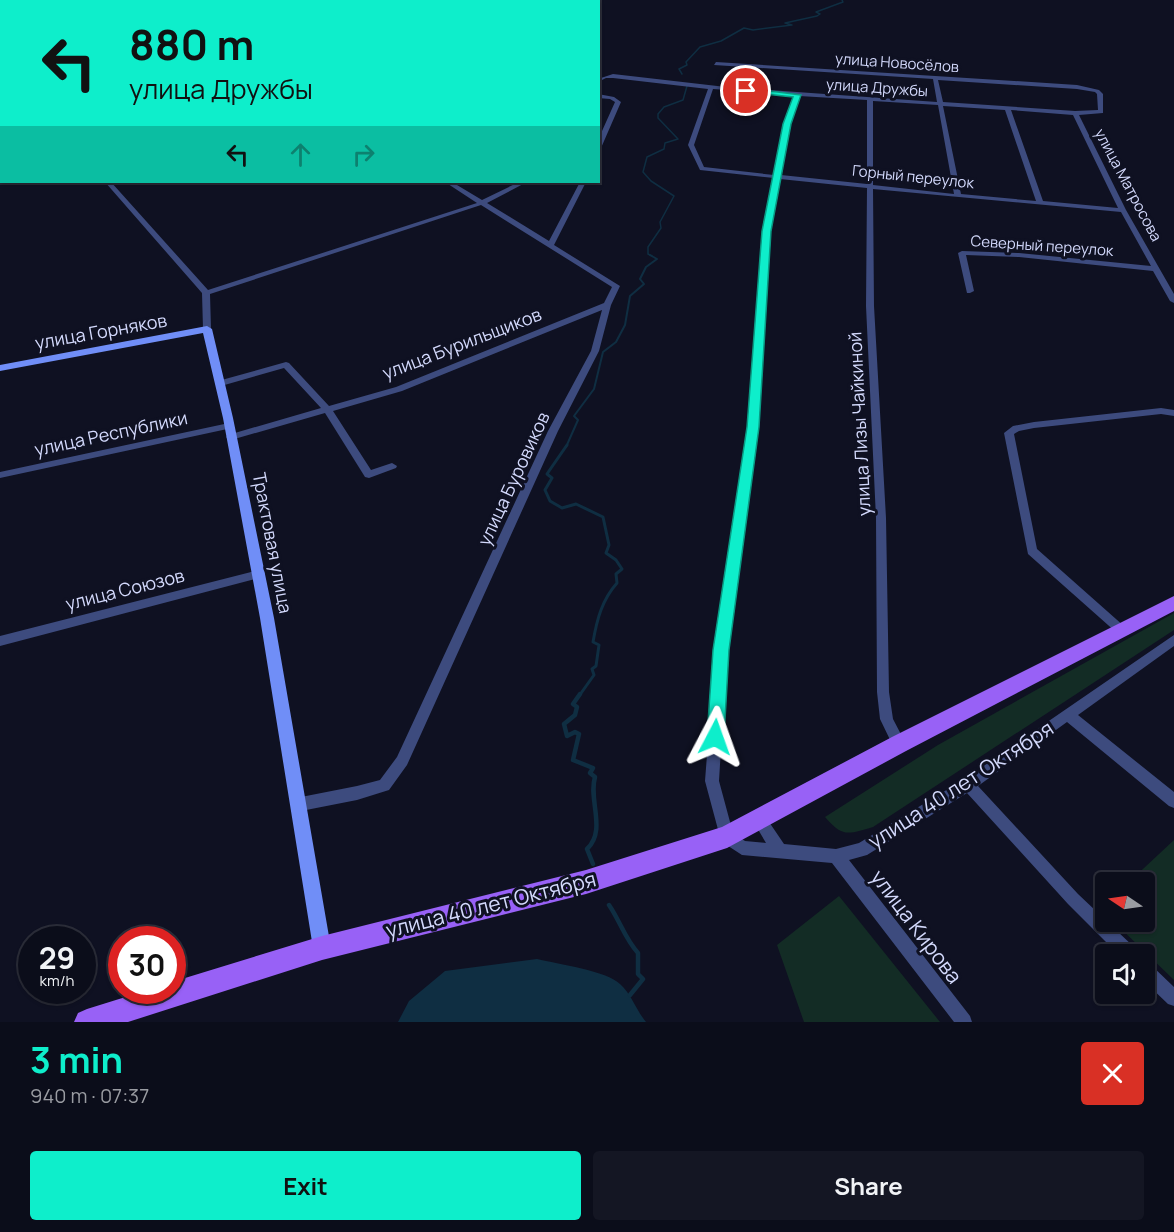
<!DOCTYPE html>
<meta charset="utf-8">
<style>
:root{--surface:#0b0d1a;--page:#141623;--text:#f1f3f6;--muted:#9a9ca2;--line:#2b2d39;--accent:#0eeecb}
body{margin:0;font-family:Manrope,sans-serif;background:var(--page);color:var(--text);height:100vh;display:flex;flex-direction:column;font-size:22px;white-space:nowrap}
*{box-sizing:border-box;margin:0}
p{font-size:20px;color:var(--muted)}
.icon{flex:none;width:33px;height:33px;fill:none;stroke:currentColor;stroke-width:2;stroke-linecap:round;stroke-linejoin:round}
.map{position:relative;height:1022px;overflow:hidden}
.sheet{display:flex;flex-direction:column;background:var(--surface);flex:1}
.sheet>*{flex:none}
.banner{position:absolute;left:0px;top:0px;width:600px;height:183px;box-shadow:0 2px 4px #0004,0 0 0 2px var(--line);background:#0eeecb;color:#111;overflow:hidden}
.needle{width:39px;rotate:283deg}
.buttons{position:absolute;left:1095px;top:872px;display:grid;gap:12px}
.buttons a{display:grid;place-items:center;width:60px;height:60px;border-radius:6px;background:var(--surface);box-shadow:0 2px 4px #0004,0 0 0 2px var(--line);font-size:30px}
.speed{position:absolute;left:18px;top:926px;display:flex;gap:12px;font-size:30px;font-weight:700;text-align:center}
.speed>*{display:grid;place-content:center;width:78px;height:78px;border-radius:50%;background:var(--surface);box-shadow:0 2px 4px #0004,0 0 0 2px var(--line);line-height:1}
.speed small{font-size:15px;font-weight:400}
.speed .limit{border:9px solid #d22;background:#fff;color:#111}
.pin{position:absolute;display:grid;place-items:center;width:51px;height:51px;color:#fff;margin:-26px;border:3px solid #fff;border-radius:50%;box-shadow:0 2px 6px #0007}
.me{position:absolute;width:66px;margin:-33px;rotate:4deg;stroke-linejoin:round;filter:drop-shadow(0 0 4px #0008)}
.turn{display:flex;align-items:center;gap:21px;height:126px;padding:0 30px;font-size:27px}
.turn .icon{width:78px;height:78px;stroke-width:2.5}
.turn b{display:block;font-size:42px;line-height:51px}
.lanes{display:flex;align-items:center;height:57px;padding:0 30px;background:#0003;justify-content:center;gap:30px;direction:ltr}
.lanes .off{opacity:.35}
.round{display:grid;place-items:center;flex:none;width:63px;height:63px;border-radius:6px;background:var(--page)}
.summary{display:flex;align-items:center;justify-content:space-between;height:102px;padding:0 30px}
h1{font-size:36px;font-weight:700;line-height:45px;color:var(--accent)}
.primary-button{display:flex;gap:12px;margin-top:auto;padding:12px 30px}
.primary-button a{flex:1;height:69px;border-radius:6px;background:var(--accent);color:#111;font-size:24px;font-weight:700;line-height:69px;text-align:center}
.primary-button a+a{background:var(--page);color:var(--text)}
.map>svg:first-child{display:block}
</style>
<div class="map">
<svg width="1174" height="1022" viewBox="0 0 1174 1022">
<rect width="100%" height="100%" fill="#0f1122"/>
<path fill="#132c25" d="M1174 613V630L873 827C848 834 843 838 825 817L938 745Z
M1174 840V980L1113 921H1144V882H1129Z
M839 896 940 1022H804L777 945Z"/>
<path fill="#0f2e42" d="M537 959C558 964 607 971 620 984 632 995 636 1010 646 1022H398L409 1001 445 971Z"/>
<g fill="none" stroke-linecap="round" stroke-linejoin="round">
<path stroke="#0f2e42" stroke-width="1.5" d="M172 2 176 0
M682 74 679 69 687 65 686 62 700 47 721 41 744 28 753 30 792 25 785 23 817 16 820 14 816 12 843 2 842 0
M652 256 648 254V247L661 228 660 222 674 196 651 181 643 172 647 157 664 149 665 143 678 139 658 118V114L664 107 683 100 687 86"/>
<path stroke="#0f2e42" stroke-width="2" d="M566 447 578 420 574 416 594 389 603 352 616 342 625 325 630 296 644 284 640 279 646 267 657 259 650 255"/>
<path stroke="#0f2e42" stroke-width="3" d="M567 445 549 471 547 474 552 478 545 490 550 501 562 508 576 504 603 517 609 545 606 553 616 560 622 569 616 574 617 583C602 600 597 619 593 642L599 645 596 666 592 669 594 675 579 696"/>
<path stroke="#0f2e42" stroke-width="4.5" d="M580 694 573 704 577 707 575 715 564 724 567 736 575 732 579 734 573 760 593 768 590 773 595 777C588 800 607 830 587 849L593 864
M609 905C620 921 625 939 638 953V974L643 979 630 995"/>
<path fill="#3d4b7e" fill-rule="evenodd" d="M156 0H165L150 2Z
M194 0H198L193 2Z
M321 0H328L316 2Z
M399 0H404L396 2Z
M716 62 1077 85 1099 90 1103 94V113L1079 115 1126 210 1174 294V303L1170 301 1153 271 1019 257 966 255 974 291 970 293H967L958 253 962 251 1019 253 1151 266 1121 212 873 189 874 306 886 518 889 692 893 719 906 744 904 748 899 750 894 748 880 719 877 692 876 518 866 306 867 188 780 179 771 231 758 427 727 650 719 781 733 833 745 841 766 843 753 821 755 816 760 814 765 816 784 844 836 849 859 843 963 780 1174 635V646L1078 715 1174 792V808L1169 806 1067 722 978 786 1078 894 1135 948 1137 954H1118L1068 904 967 793 867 855 849 860 970 1016 972 1022H954L832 863 742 855 722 842 720 837 705 781 715 650 748 427 763 231 774 178 700 170 688 145 708 89 613 78H606L598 82V79L613 74 726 87 937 102 933 79 714 65ZM938 80 1077 89 1095 92 1097 94 1098 110 1075 111 943 102ZM713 89 794 95 784 124 774 175 704 167 694 145ZM799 96 867 100V184L781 175 790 124ZM873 101 938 105 954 194 873 185ZM943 106 1005 110 1036 201 961 194ZM1011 110 1073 115 1118 208 1043 201Z
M598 94 614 97 621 102 601 148 598 150V140L615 102 610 99 598 98Z
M0 115H2V119H0Z
M105 182H111L208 290 477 203 445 182H452L482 200 519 182H526L525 183 487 203 549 241 580 182H586L554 245 620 286 611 305 599 351 558 431 407 765 389 790 357 800 301 811 296 809 294 804 296 799 301 797 357 786 380 780 397 757 548 431 591 351 602 310 402 391 333 411 371 470 392 463 397 466 396 468 369 478 365 477 325 413 231 440 228 439 226 437 228 435 321 408 284 368 221 386 217 383 218 381 286 362 289 363 329 406 396 387 604 303 612 287 481 205 210 294 211 329 207 331 203 329 202 293Z
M1161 408 1174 410V416L1161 414 1034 428 1019 431 1014 434 1037 549 1125 627 1127 630 1125 633 1121 635 1117 633 1028 554 1004 433 1013 426 1034 422Z
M229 423 232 424 234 426 232 428 0 478V472Z
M259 570 263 571 265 574 263 577 0 646V636Z
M1144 962 1150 964 1174 987V1006L1168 1004 1144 981Z"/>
<path fill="#708ef7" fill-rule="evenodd" d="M207 326 212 329 233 418 274 618 331 948 328 954 322 957 316 954 313 948 260 618 223 418 203 333 0 371V365Z"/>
<path fill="#9861f6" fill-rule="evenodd" d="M1174 596V611L906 751 727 848 586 894 322 960 128 1022H74L78 1013 87 1009 148 990H172V982L322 936 586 870 722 827 892 737Z"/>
<defs>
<path id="rail" d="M111 2 120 0"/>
</defs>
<use href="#rail" stroke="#0eeecb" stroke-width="2"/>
<use href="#rail" stroke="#0f1122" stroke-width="1.5" stroke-dasharray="4.5" stroke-linecap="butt"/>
</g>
<path fill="#0eeecb" stroke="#099b84" stroke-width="1.5" d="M746 88 801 95 791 124 771 231 759 427 729 650 724 737 721 743 715 745 709 743 707 737 713 650 747 427 762 231 783 124 793 97 744 92Z"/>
<g text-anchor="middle" stroke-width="6" stroke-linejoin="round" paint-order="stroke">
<g font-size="15" fill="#d3d9fc" stroke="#0f1122">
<text transform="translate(897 63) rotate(4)" y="5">улица Новосёлов</text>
<text transform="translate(877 88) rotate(4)" y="5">улица Дружбы</text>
<text transform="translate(913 177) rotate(6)" y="5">Горный переулок</text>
<text transform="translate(1128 185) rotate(62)" y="5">улица Матросова</text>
<text transform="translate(1042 246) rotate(4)" y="5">Северный переулок</text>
</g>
<g font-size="18" fill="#d3d9fc" stroke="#0f1122">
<text transform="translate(101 332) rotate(-10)" y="6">улица Горняков</text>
<text transform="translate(462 344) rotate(-21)" y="6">улица Бурильщиков</text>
<text transform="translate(860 424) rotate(-93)" y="6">улица Лизы Чайкиной</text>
<text transform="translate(111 434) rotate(-12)" y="6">улица Республики</text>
<text transform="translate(514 479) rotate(-65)" y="6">улица Буровиков</text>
<text transform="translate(272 543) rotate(79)" y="6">Трактовая улица</text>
<text transform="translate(125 590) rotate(-14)" y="6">улица Союзов</text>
</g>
<g font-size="21" fill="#d3d9fc" stroke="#0f1122">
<text transform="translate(961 785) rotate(-33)" y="7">улица 40 лет Октября</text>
<text transform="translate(491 905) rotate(-14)" y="7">улица 40 лет Октября</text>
<text transform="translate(916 927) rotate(53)" y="7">улица Кирова</text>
</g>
</g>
</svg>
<div class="buttons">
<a><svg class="needle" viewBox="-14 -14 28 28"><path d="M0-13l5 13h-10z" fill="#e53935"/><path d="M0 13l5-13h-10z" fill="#9a9ca2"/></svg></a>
<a><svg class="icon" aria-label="sound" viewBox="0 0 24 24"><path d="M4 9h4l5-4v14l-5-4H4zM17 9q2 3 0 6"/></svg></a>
</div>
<div class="speed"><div>29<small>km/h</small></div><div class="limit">30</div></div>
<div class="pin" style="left:746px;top:91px;background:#d93025"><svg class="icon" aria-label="arrive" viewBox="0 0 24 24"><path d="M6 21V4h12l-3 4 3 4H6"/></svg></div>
<svg class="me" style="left:715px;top:737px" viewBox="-20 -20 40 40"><path d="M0-17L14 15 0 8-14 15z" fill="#0eeecb" stroke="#fff" stroke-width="4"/></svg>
<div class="banner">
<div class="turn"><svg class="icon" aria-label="left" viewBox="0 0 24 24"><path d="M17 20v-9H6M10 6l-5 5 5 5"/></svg><div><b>880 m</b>улица Дружбы</div></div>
<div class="lanes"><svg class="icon" aria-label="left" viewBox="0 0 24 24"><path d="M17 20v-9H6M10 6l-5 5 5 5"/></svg><svg class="icon off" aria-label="ahead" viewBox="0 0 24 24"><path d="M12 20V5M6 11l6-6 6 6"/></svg><svg class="icon off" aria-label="right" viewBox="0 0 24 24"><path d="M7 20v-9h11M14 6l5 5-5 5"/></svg></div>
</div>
</div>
<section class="sheet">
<div class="summary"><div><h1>3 min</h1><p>940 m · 07:37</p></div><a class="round" style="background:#d93025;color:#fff"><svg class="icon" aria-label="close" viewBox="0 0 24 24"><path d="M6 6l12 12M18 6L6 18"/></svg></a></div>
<div class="primary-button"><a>Exit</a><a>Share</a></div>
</section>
